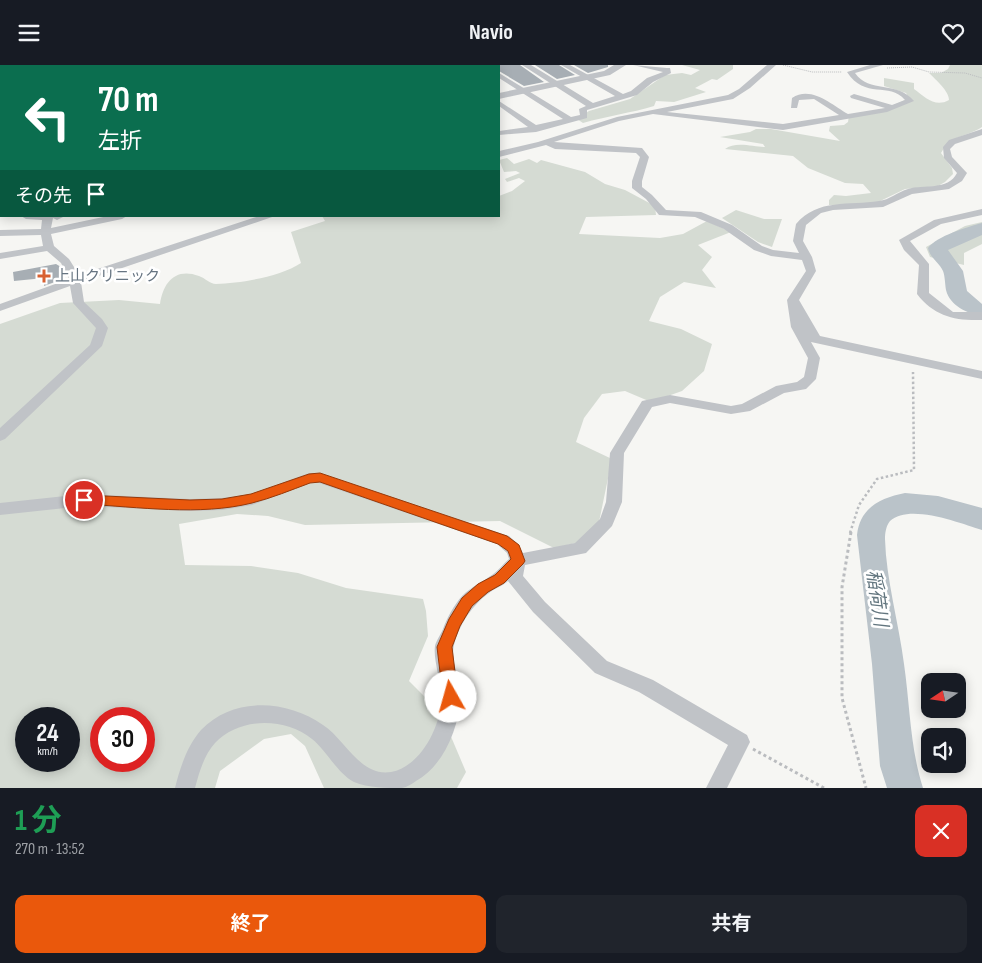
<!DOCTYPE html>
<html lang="ja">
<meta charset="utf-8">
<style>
:root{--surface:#171b24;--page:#20242c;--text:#f1f3f6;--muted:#9ea1a6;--accent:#ea580c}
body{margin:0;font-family:"Sofia Sans Condensed","Noto Sans JP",sans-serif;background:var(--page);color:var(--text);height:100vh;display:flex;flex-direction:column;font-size:19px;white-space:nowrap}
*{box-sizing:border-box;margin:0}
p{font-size:16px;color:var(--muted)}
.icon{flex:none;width:28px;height:28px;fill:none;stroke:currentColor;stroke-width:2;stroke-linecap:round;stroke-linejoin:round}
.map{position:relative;height:723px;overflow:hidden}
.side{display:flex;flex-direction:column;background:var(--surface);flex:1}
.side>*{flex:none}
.banner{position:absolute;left:0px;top:0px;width:500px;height:152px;box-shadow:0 2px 12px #0003;background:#0b6e4f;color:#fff;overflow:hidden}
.needle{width:32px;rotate:257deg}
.tools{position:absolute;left:921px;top:608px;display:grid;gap:10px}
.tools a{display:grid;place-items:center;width:45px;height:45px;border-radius:10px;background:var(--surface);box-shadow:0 2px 12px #0003;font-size:25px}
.speed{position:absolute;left:15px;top:642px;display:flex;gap:10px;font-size:25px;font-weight:700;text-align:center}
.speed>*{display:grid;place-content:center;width:65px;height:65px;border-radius:50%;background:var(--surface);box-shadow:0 2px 12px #0003;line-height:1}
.speed small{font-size:12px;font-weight:400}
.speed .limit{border:8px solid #d22;background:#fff;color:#111}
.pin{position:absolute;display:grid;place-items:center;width:42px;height:42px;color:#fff;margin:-21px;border:2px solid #fff;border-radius:50%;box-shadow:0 1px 5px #0007}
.me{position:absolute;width:55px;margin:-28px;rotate:353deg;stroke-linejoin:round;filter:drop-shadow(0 0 4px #0008)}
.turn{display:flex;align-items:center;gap:18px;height:105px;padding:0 15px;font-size:22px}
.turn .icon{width:65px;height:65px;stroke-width:2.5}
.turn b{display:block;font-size:35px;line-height:42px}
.then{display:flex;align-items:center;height:48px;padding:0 15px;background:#0003;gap:10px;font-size:19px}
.round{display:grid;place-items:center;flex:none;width:52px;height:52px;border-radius:10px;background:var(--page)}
.overview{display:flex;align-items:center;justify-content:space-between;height:85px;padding:0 15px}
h1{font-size:30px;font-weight:700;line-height:38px;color:#1e9e55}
.action{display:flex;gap:10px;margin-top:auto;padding:10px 15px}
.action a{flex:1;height:58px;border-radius:10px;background:var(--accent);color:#fff;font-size:20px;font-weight:700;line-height:58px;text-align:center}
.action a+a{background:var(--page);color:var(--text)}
header{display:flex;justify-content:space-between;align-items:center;height:65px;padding:0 15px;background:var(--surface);font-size:22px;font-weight:700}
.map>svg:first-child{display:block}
</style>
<header><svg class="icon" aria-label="menu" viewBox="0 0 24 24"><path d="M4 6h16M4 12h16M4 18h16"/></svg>Navio<svg class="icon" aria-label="heart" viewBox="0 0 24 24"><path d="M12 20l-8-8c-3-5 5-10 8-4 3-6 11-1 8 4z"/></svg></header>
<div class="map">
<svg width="982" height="723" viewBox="0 0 982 723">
<rect width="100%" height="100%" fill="#f6f6f3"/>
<path fill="#d5dbd3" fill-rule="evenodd" d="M682 0H733V4L717 15 712 14 695 23 706 27 674 37 656 36 654 41C631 48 607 51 583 58L577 54 589 46 630 34 665 10 682 8 691 10 700 5Z
M950 0H982V62C965 73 952 69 941 88L952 103 953 109 945 117 938 121 905 124 872 140H829V135L834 130 846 131 871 128 863 119 845 118 808 103 793 91 725 84C735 76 754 82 765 82L763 79 720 72 750 67 756 64H771L840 76 829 66 830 61 844 60 848 57 849 50 883 45 909 33 906 28 884 21V13L914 18V24C925 32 935 43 949 35 949 26 936 15 929 8H941L948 4Z
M507 93 514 99 529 94 537 98 541 95 585 107 605 119 625 125 655 141 656 150 586 152 579 169 660 173 683 169 707 156 731 167 698 180 712 192 702 205 716 223 684 217 660 232 649 256 681 264 712 279 704 306 682 326 651 337 625 326 602 329 584 353 576 377 612 394 599 457 576 478 554 483 500 456 305 460 268 451 237 449 179 459 185 500 251 501 298 508 346 523 423 534 426 546 428 571 409 616 441 648 466 707 457 723H324L305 681 291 669 264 674 220 706 215 723H0V259L60 238 119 235 160 239C163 218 175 202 199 211 205 213 210 219 216 219 241 218 280 212 301 198L291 167 325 156 322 151H499V131L512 126 525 116 519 113 507 117 505 114 520 108 516 106 504 107 499 95ZM26 654H69V696H26ZM101 654H144V696H101Z
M736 145 764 154H782L772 182 758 177 722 153Z
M982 157V179L964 188V200L930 192 926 182 965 161Z"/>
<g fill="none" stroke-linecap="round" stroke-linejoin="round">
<path fill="#bac3c9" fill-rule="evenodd" d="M982 158V170L948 185 963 206 967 226 982 239V251C968 249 950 241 946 225 945 219 945 211 943 206 939 197 930 193 928 183 937 171 967 162 982 158Z
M905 428 938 431 982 443V465C960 458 909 438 890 456 886 461 885 468 885 474 886 514 899 559 904 599 910 640 910 683 923 723H887L880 701 872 599 857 470C860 442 881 433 905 428Z"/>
</g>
<path fill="#a7aeb4" d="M490 0H520L544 17 524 21 499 6V1Z
M535 0H559L575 10 557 14Z
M574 0H608V2L588 8Z
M56 199 61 202 63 207V214L44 221V213L14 216 13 207Z"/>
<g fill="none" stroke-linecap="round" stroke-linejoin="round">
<path stroke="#babcbf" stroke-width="1" stroke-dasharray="1 1" stroke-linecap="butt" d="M783 0 812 7H842
M887 3 912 2 929 7 965 8 982 13"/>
<path stroke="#babcbf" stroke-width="2.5" stroke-dasharray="2.5 2.5" stroke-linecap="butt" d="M850 468 859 440 877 414 914 405 913 307"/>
<path stroke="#babcbf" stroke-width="3" stroke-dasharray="3 3" stroke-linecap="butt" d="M851 467 842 522V633L866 723
M753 684 824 723"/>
<path fill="#c0c3c7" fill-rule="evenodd" d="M147 0H156L157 1H148Z
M393 0H401V1H394Z
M479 0H488L489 1H480Z
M522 0H531L593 38 615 31 561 0H570L623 29 631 26 647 13 663 7 633 0 667 3H670L671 8 653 17 637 30 587 45V53L536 67 499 70V66L528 62 499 41V36L536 60 563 54 499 13V8L571 52 580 50 579 44 586 41Z
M767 0H776L750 23 733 34 667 47 783 59 839 50 814 34 799 35 797 43H791L792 33C811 20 832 40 848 49L885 43 851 33 850 31 854 29 892 40 905 35C889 16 865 35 847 7L870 0H883L855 8C869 29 897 15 914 36L887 47 783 65 653 49 619 56 554 77 642 83 649 92 642 116V122L652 130 666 145 701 147 732 160 762 181 773 185 799 188 793 176 796 159C818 133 849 141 879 136 889 135 898 127 908 124 923 119 948 126 957 108L944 93 943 82 949 75 982 64V70L955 79 950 84 952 92 967 108 962 116 949 124 912 129 883 142 833 145 821 148 806 160 803 176 812 192 816 206 799 235 820 271 982 306V314L811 277 820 293 816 314 806 324 784 328 750 346 731 349 670 338 652 342 624 388 622 437 612 461 586 488 525 500 523 511 545 537 607 596 653 615 747 670 750 677 727 723H706L728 680 639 627 595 608 533 547 508 516C503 521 495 523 489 528 472 540 459 560 454 580 450 594 461 618 460 633 459 664 443 701 416 716 412 719 407 722 402 723 387 723 368 723 354 717 337 708 327 686 312 674 285 652 239 652 215 678 204 690 199 708 195 723H175C180 703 187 681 201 665 234 631 287 635 323 660 345 674 360 712 391 707 421 702 443 658 441 630 441 616 433 594 435 581 436 576 441 569 443 564 447 553 454 540 462 531 471 522 482 517 492 510 498 506 503 499 509 494L507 488 497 479 319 418H310L252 440 222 445 190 446 84 441 0 450V438L84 429 190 434 222 433 251 429 309 408H320L509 471 518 479 523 488 575 478 600 454 606 437 610 388 642 336 670 330 731 341 742 339 776 321 797 317 804 312 808 293 791 262 787 235 806 206 802 195 771 191 754 185 724 164 695 152 659 150 646 134 632 123V116L640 92 636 88 555 84 546 80 499 92V86L538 77 617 52 728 30 739 24Z
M0 18H1V22H0Z
M0 31H1V35H0Z
M0 66 1 67V72H0Z
M982 144V150L941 159 910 176 929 199V228L953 247H982V255C955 256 934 251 917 229L919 200 904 185 899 175 934 155Z
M0 146 1 151H4L0 152Z
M21 151H65L57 155 53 153 51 163 108 151H127L122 154 51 169 54 181 69 194 79 210 259 151H275L81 217 84 237 102 254 108 263 102 281 5 374 0 376V363L90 280 96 263 73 238 70 221 0 246V239L69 214 61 198 47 186 0 194V188L43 181 41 170 0 171V165L41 164 42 155 26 154Z"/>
<path fill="#c0c3c7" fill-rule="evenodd" d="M268 0H278L279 1H269Z
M614 0H626L610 10 499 34V28L604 6Z"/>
</g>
<path fill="#ea580c" stroke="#983908" d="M320 408 507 471 519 480 525 496 523 499 504 518 488 527 472 541 460 561 452 582 458 632 456 638 451 640 445 638 443 632 437 582 449 554 462 533 478 519 495 510 511 494 508 486 498 479 320 417 310 418C291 425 272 433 252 438 200 451 138 442 84 439L80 438 78 435 80 431 84 430 190 435 222 434 251 429 309 409Z"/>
<path fill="#d86131" stroke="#fff" stroke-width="2" d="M41.5 203.5h5v5h5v5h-5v5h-5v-5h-5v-5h5z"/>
<g text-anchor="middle" stroke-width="5" stroke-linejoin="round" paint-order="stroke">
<g font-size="15" fill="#677582" stroke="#fff" text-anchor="start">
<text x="55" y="216">上山クリニック</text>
</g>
<g font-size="19" font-style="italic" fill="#63767f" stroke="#fff">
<text transform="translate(878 533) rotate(82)" y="7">稲荷川</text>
</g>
</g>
</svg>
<div class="tools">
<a><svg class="needle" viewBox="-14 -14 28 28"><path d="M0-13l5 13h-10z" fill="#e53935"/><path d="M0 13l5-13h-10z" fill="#9ea1a6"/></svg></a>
<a><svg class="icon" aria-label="sound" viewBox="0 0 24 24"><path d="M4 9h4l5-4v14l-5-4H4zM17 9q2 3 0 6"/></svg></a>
</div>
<div class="speed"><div>24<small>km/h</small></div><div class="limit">30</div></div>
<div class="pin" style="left:84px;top:435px;background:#d93025"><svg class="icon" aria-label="arrive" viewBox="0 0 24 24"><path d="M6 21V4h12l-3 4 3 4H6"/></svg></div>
<svg class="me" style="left:451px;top:632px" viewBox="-20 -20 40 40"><circle r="19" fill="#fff"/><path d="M0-13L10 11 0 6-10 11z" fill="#ea580c"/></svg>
<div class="banner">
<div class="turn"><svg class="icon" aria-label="left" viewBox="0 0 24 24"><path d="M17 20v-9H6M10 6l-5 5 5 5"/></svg><div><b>70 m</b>左折</div></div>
<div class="then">その先<svg class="icon" aria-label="arrive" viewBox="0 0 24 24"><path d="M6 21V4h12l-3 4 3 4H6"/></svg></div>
</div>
</div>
<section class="side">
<div class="overview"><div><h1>1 分</h1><p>270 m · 13:52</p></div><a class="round" style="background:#d93025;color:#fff"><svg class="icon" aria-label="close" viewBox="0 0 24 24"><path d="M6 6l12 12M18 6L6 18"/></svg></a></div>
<div class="action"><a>終了</a><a>共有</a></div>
</section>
